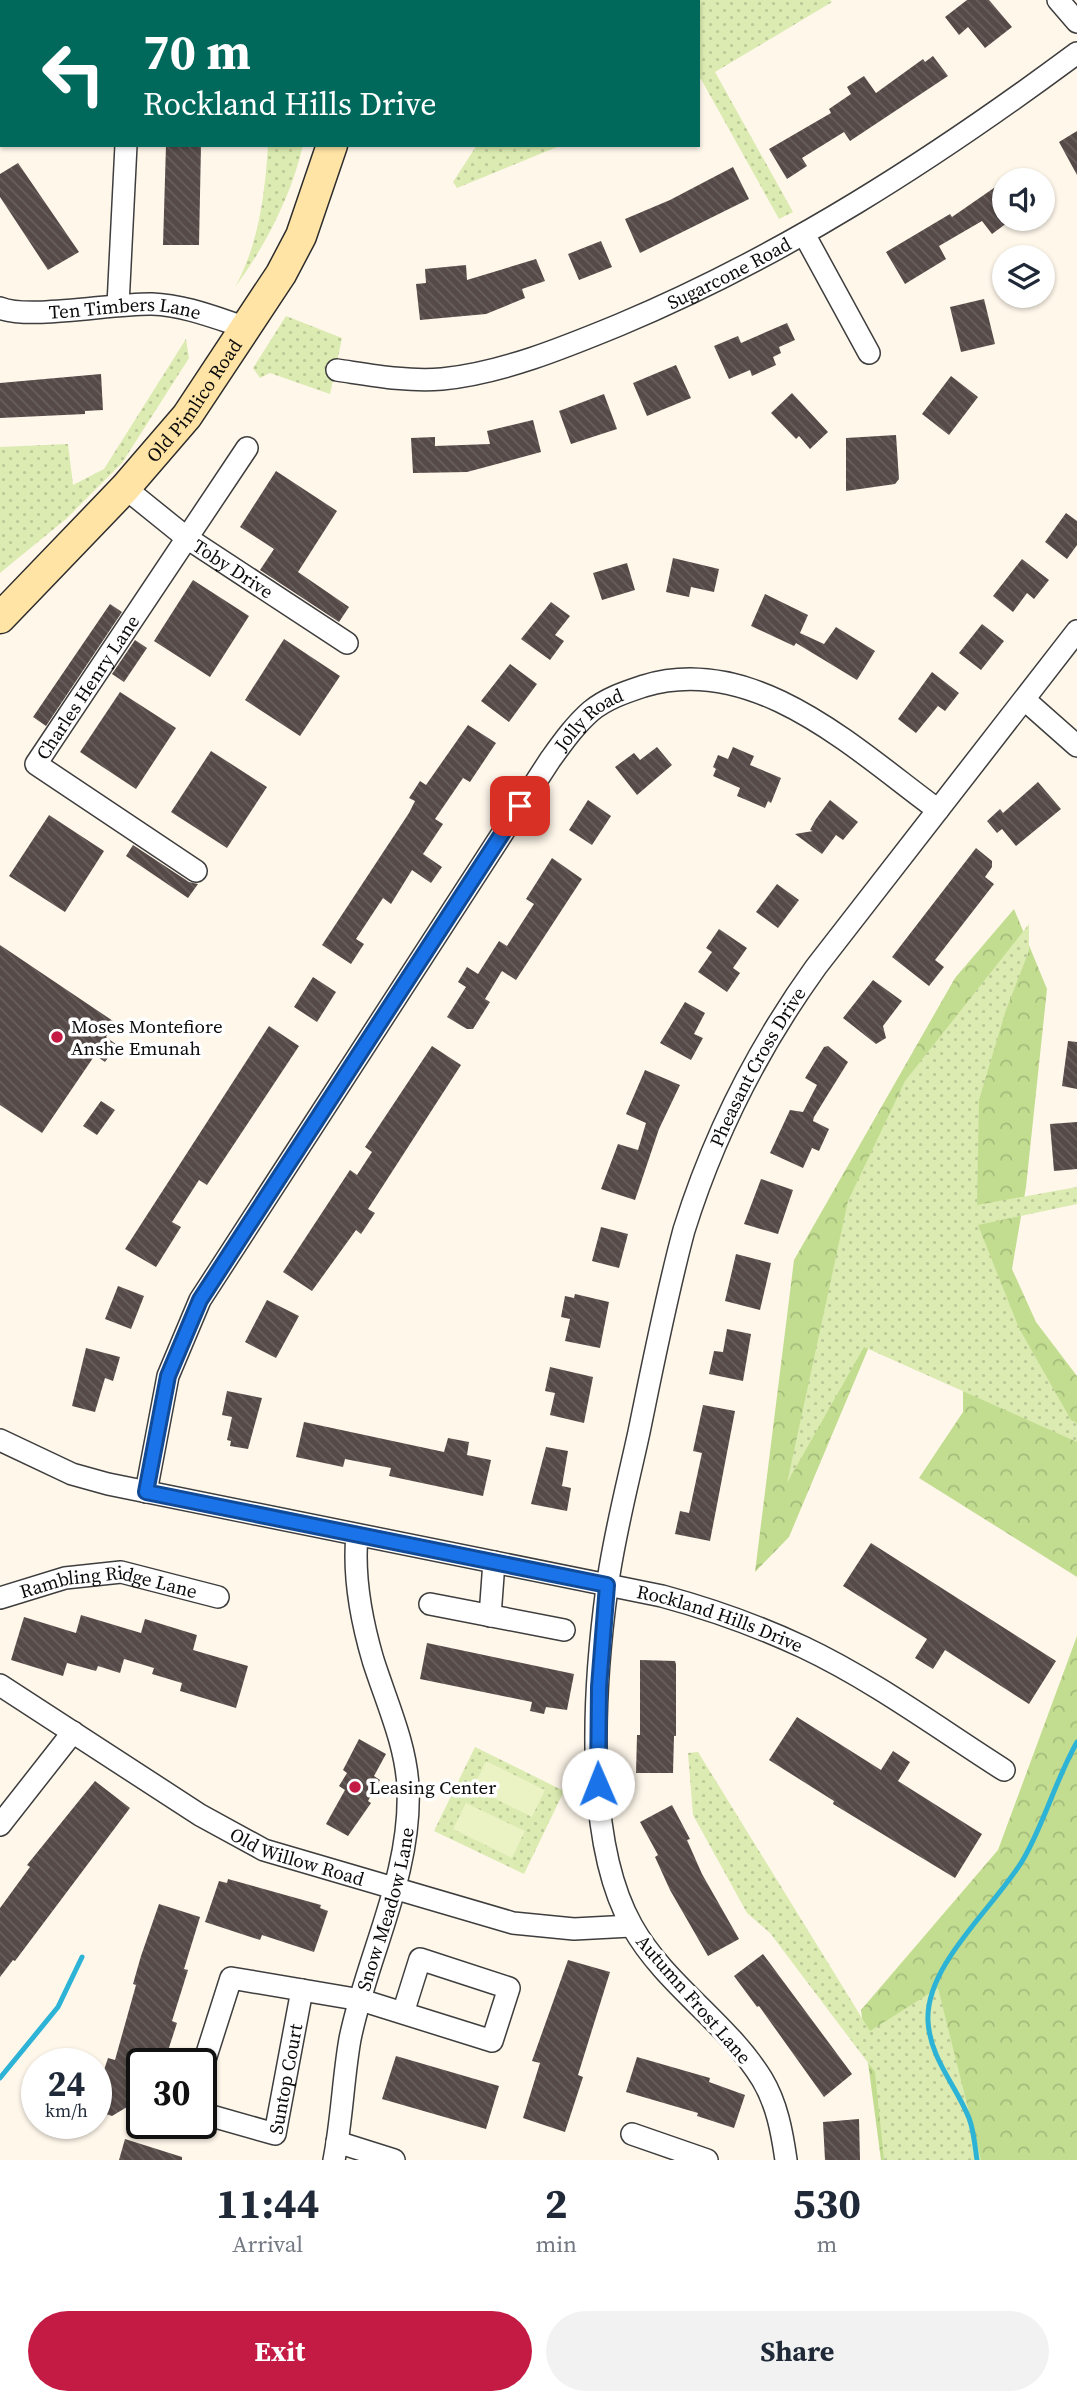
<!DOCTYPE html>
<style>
:root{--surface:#fff;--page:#f2f2f3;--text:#1f2937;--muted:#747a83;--accent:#c31b44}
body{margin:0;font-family:"Source Serif 4",serif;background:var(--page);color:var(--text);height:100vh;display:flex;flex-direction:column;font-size:26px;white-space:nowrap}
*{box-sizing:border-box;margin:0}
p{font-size:23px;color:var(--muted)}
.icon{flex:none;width:38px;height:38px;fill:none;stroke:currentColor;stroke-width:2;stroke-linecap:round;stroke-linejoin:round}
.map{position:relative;height:2160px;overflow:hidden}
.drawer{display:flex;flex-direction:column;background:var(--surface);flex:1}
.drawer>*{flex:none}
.banner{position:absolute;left:0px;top:0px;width:700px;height:147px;box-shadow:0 2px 5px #0004;background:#00695c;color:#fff;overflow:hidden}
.fabs{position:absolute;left:992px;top:168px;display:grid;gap:14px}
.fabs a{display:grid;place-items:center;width:63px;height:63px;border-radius:50%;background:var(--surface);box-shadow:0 2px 5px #0004;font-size:35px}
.speed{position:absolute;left:21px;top:2048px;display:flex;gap:14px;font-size:35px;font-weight:700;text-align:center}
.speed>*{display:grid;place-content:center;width:91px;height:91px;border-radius:50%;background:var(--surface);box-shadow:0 2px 5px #0004;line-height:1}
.speed small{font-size:18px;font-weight:400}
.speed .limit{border:4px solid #111;border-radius:10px;background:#fff;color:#111}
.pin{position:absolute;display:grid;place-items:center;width:60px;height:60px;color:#fff;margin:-30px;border-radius:14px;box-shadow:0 4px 10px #0006}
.me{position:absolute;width:77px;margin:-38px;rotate:359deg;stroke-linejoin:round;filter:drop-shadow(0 0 5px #0008)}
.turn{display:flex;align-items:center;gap:24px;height:147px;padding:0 28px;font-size:32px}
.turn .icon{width:91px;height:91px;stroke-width:2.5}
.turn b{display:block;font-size:49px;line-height:60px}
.eta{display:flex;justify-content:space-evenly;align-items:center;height:119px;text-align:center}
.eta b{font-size:42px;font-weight:700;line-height:49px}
.action{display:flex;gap:14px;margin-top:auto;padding:14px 28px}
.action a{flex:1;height:80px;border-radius:42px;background:var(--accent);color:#fff;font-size:28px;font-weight:700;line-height:80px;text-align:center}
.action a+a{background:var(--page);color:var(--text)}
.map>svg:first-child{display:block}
</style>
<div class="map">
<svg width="1077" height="2160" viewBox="0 0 1077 2160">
<defs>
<pattern id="forest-crowns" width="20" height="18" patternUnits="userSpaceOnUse" patternTransform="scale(1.75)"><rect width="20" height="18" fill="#c2dd90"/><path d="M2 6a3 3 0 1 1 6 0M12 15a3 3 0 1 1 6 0" fill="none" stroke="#a5bc7b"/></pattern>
<pattern id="park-dots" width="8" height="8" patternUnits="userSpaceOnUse" patternTransform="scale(1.75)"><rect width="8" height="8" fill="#dbebb1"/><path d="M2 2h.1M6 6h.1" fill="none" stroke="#bbc897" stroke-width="1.8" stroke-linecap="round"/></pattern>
<pattern id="building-back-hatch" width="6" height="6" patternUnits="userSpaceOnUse" patternTransform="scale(1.75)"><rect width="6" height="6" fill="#554a47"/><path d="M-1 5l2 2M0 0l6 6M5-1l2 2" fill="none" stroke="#68605d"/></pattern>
</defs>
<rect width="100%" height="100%" fill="#fff7ea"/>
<path fill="url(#forest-crowns)" d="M1014 909 1047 989 1026 1187 1012 1269 1036 1322 1077 1376V1577L919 1478 963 1412V1351L887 1304 789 1537 755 1572 794 1260 955 978Z
M1077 1636V2160H881L861 2010 998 1850Z"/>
<path fill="url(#park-dots)" d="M574 0H830L832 2 715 72 793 212 779 219 701 79 698 80V2Z
M268 145H303C292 194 265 247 235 287 259 244 265 193 268 145Z
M477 145H562L457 188 453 182Z
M286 316 342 338 330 394 270 373 260 378 253 368Z
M186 339 189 358 122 463 66 519 0 573V447L68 444 73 485 104 469Z
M1029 924V951L1006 1010 979 1100 977 1205 1077 1187V1204L978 1225 1019 1328 1071 1420 1077 1423V1442L864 1347 787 1483 848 1201 905 1081Z
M475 1747 564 1791 524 1874 434 1831Z
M698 1752 870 2031 938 1988 981 2160H884L875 2072 770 1933 747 1913 693 1815 688 1753Z"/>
<path fill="#ebf2c4" d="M486 1761 545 1790 532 1817 473 1788Z
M466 1803 525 1831 512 1858 453 1829Z"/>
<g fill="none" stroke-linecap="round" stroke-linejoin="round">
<path stroke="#2db3d6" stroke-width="5" d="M0 2078 58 2007 82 1957
M977 2160C975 2147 974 2131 969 2118 956 2085 930 2059 928 2021 925 1964 997 1905 1024 1858 1045 1821 1056 1779 1077 1742"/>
</g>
<path fill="url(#building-back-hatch)" d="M967 0H989L1012 27 985 48 968 27 959 35 945 17Z
M933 56 948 76 850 141 844 132 802 158 807 166 787 179 769 149 831 113 829 109 851 94 847 87 864 76 876 93 923 59 925 62Z
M1077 131V175L1059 142Z
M166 145H201L199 245H163Z
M18 163 79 252 48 270 0 197V174Z
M733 167 749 199 640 253 625 219 670 200Z
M1004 181V219L1011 220 992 234 982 221 939 246 946 259 905 284 886 252 950 214 952 217Z
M601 241 612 267 579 280 568 254Z
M536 259 545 281 522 289 525 298 486 314 420 320 416 284 426 283 425 269 466 265 467 280Z
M984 299 995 344 961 352 950 307Z
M787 323 795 340 779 347 781 353 773 357 776 365 752 376 750 370 729 379 714 346 738 336 741 343Z
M676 365 691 398 647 416 633 383Z
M101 374 103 410 85 411V414L0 418V383Z
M951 376 978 397 949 435 922 414Z
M792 393 828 432 810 449 799 436 796 439 771 413Z
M604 394 617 429 571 444 559 411Z
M533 420 541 452 467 472 413 473 411 438 435 437V446L490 444 487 431Z
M896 435 899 479 895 484 846 491V438Z
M276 471 337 511 298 572 349 607 339 622 260 570 274 549 240 527Z
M1066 513 1077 521V545L1067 559 1045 542Z
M673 558 719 569 714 592 691 587 689 597 666 592Z
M1022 559 1049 580 1034 599 1027 593 1013 612 993 596Z
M627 563 635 590 602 600 593 573Z
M193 580 249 616 210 677 154 641Z
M765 594 808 615 800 633 824 644 836 627 875 651 857 680 796 643 794 646 751 626Z
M551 602 570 616 555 635 564 641 550 660 521 639Z
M110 604 122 612 46 726 33 717Z
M982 624 1004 641 981 670 959 653Z
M284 639 340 676 300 736 245 700Z
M135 640 147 648 124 682 112 674Z
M510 664 537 684 509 722 481 701Z
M932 672 959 693 945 711 938 706 916 733 898 719Z
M120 692 176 728 136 789 80 752Z
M468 725 496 743 470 782 463 778 435 819 443 824 423 854 442 867 431 883 412 870 391 904 383 898 356 939 364 944 351 964 322 945 409 813 415 801 409 798 420 781 426 785Z
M657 747 672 765 637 795 615 767 634 753 640 760Z
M733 747 754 756 750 765 781 778 771 803 768 801 765 808 737 796 740 788 713 776 716 769 713 767 718 755 728 759Z
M211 751 267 787 227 848 171 812Z
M1038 782 1061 809 1016 846 1002 829 997 833 987 821 1000 809 1003 813Z
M588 800 611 816 592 845 569 830Z
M830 800 858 822 843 840 836 835 822 854 795 834 813 831 810 830 816 819Z
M49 815 104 851 65 912 9 876Z
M133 845 189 882 198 884 188 898 126 856Z
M976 848 992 861V867L985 877 994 884 935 960 944 967 929 986 892 957Z
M552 858 582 879 516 980 502 971 485 999 490 1002 473 1029H467L447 1017 466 987 458 982 467 967 478 974 499 941 507 946 534 904 526 899Z
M777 884 799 900 778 928 756 912Z
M719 929 747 948 733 968 740 973 727 992 698 972 712 952 706 948Z
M0 945 116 1023 106 1037 117 1045 105 1062 95 1055 42 1133 0 1105Z
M313 977 336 992 317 1022 294 1007Z
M873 980 902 1001 883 1026 886 1038 876 1044 843 1018Z
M685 1002 705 1013 694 1034 703 1038 691 1060 660 1043Z
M269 1026 299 1046 207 1185 199 1180 172 1222 181 1227 156 1267 125 1249Z
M1068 1041 1077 1042V1089L1062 1086Z
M432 1046 461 1065 368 1209 375 1213 361 1234 356 1230 312 1291 283 1272 350 1170 357 1175 372 1152 365 1147Z
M828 1046 848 1062 814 1117 813 1121 829 1129 819 1151 812 1148 803 1168 770 1153 790 1110 803 1112 817 1085 805 1078 824 1047Z
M645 1070 680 1085 659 1129 635 1200 601 1189 618 1144 638 1150 646 1123 626 1114Z
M101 1101 115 1110 97 1135 83 1126Z
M1077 1122V1169L1054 1171 1050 1124Z
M761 1179 793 1190 778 1234 744 1224Z
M601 1227 628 1234 619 1268 592 1261Z
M736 1254 771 1263 760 1310 725 1301Z
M118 1286 144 1296 131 1329 105 1319Z
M575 1294 609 1302 600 1348 565 1341 570 1319 561 1317 565 1296 574 1298Z
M267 1300 299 1316 276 1358 245 1342Z
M727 1329 751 1334 743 1381 709 1374 714 1351 723 1352Z
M86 1348 120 1357 113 1381 105 1378 95 1412 72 1406Z
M550 1367 593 1377 584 1423 550 1415 555 1393 545 1391Z
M227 1391 262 1398 248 1449 230 1446 231 1441 227 1440 232 1417 222 1415Z
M703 1405 735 1411 710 1541 675 1534 680 1511 689 1513 702 1453 693 1451Z
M304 1422 444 1452 448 1438 469 1442 467 1455 491 1460 483 1496 389 1476 391 1468 345 1459 343 1467 296 1457Z
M546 1447 568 1451 562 1486 571 1488 567 1511 531 1504Z
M871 1543 1056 1661 1029 1704 945 1650 933 1669 915 1658 927 1639 843 1586Z
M81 1615 141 1633 145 1619 197 1635 193 1650 248 1666 236 1708 180 1691 182 1683 152 1674 154 1668 124 1659 120 1673 98 1666 96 1671 67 1663 63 1676 11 1660 24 1617 76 1633Z
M427 1643 574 1674 567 1710 546 1707 544 1714 530 1711 532 1702 420 1679Z
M640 1660 675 1661 676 1664V1736H674L673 1773H636L637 1735H640Z
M797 1717 881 1770 893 1751 910 1762 898 1781 982 1834 955 1878 833 1804 834 1801 769 1760Z
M359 1739 386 1754 374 1776 380 1780 368 1801 371 1803 348 1836 326 1824 345 1790 339 1786 347 1773 343 1770Z
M95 1781 130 1808 15 1961 13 1960 0 1977V1908L30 1867 27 1865Z
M672 1805 690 1839 687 1840 702 1874 739 1939 708 1956 670 1890 655 1857 658 1855 640 1822Z
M228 1879 321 1905 320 1908 328 1911 314 1952 262 1935 260 1940 205 1922 219 1881 227 1883Z
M159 1904 200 1917 184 1969 188 1970 172 2021 177 2023 164 2063H142V2098L112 2116 96 2111V2078L101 2079 108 2058 115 2060 136 1985 133 1984 141 1956Z
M763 1954 852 2074 824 2097 759 2006 757 2007 734 1976Z
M568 1960 610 1972 578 2075 583 2077 565 2132 523 2118 540 2063 532 2061Z
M396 2056 499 2086 486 2129 382 2099Z
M637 2057 710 2078 709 2082 745 2095 734 2128 697 2116 698 2113 626 2092Z
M859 2119 860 2160H825L823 2122Z
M125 2139 182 2157V2160H119Z"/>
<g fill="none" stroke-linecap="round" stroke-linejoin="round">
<defs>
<g id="street">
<path d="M99 0 100 2"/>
<path d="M1058 0 1077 22"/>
<path d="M804 234 869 353"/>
<path d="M118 305 126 145"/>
<path id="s1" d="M0 308C29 320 114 303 152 304 184 305 216 318 247 328"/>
<path id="s2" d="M337 370C371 375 407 382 442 379 502 373 563 348 619 325 784 256 934 159 1077 53"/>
<path id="s3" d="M125 488 187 538 347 643"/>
<path d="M1025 700 1077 746"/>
<path id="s4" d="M196 871 36 764 247 448"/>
<path id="s5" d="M0 1440 72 1474 108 1484 662 1596C710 1609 758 1626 803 1647 873 1680 938 1728 1004 1770"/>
<path id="s6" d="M146 1492 168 1376 200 1300 550 760C563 742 575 725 591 711 607 698 626 692 644 686 755 652 856 750 938 810"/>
<path id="s7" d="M0 1598 65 1578 121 1572 218 1597"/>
<path d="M430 1604 564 1630"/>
<path d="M490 1616 494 1562"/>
<path id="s8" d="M0 1685 200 1815 264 1850 513 1923 574 1929 631 1926"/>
<path d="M0 1825 73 1732"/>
<path d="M201 2072 231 1978 361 2000 492 2041 509 1988 420 1959 403 2013"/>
<path id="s9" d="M201 2113 275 2134 302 1990"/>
<path d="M632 2134 707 2160"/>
<path d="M337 2142 394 2160"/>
<path id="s10" d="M334 2160C342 2120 343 2079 350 2039 367 1955 412 1875 408 1787 406 1744 386 1701 373 1660 361 1619 353 1577 357 1535"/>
<path id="s11" d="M786 2160C782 2132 777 2104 762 2079 727 2022 665 1985 632 1926 583 1839 594 1684 607 1588 614 1535 628 1483 639 1432 653 1364 666 1297 684 1230 714 1134 757 1049 816 967L1077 631"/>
</g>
<g id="secondary">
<path d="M345 0 346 2"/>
<path id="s12" d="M0 618 125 488 187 416 281 274 301 236 332 145"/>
</g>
</defs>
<use href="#street" stroke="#3e3e3e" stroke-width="24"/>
<use href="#secondary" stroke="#2d2d2d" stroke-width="33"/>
<use href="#street" stroke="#fff" stroke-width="21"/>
<use href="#secondary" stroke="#ffe4a5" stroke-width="30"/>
</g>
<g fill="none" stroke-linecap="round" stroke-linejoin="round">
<defs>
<path id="route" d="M520 806 200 1300 168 1376 146 1492 607 1585 599 1687 598 1784"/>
</defs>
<use href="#route" stroke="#114b97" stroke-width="18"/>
<use href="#route" stroke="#1a73e8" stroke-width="12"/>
</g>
<g fill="#c31b44" stroke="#fff" stroke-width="2.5">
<circle cx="57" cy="1037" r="7"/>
<circle cx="355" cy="1787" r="7"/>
</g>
<g text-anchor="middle" stroke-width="7" stroke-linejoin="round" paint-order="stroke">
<g font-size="19" fill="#0b0b0b" stroke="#fff">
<text dy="7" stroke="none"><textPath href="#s2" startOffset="413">Sugarcone Road</textPath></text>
<text dy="7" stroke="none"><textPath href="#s1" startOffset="126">Ten Timbers Lane</textPath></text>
<text dy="7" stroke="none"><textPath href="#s12" startOffset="292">Old Pimlico Road</textPath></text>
<text dy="7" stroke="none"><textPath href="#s3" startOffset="135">Toby Drive</textPath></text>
<text dy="7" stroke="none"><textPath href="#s4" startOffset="285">Charles Henry Lane</textPath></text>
<text dy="7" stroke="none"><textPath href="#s6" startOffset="901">Jolly Road</textPath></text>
<text dy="7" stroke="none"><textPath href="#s11" startOffset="1176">Pheasant Cross Drive</textPath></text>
<text dy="7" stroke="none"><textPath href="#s7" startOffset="112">Rambling Ridge Lane</textPath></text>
<text dy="7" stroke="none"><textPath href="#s5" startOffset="744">Rockland Hills Drive</textPath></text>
<text dy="7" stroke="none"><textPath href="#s8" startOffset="345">Old Willow Road</textPath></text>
<text dy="7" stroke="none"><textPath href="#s10" startOffset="257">Snow Meadow Lane</textPath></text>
<text transform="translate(694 1999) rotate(49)" y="7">Autumn Frost Lane</text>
<text dy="7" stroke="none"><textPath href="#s9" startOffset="133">Suntop Court</textPath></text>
</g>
<g font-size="19" fill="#0b0b0b" stroke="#fff" text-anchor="start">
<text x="71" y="1033">Moses Montefiore<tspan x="71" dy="22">Anshe Emunah</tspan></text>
<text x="369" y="1794">Leasing Center</text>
</g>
</g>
</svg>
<div class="fabs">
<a><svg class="icon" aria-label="sound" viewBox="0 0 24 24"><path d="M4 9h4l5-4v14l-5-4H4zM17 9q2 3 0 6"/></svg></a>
<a><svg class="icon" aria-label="layers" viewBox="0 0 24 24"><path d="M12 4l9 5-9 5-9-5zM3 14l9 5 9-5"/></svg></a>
</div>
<div class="speed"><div>24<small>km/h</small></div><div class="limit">30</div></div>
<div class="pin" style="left:520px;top:806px;background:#d93025"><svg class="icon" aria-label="arrive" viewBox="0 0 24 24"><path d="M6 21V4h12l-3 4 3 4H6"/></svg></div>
<svg class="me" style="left:598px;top:1784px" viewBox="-20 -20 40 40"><circle r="19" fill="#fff"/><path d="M0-13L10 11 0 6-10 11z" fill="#1a73e8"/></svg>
<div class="banner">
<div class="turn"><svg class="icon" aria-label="left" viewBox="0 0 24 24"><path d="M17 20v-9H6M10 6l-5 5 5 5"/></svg><div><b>70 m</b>Rockland Hills Drive</div></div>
</div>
</div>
<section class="drawer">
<div class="eta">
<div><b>11:44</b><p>Arrival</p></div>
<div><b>2</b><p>min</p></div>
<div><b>530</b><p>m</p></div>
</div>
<div class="action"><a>Exit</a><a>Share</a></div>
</section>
